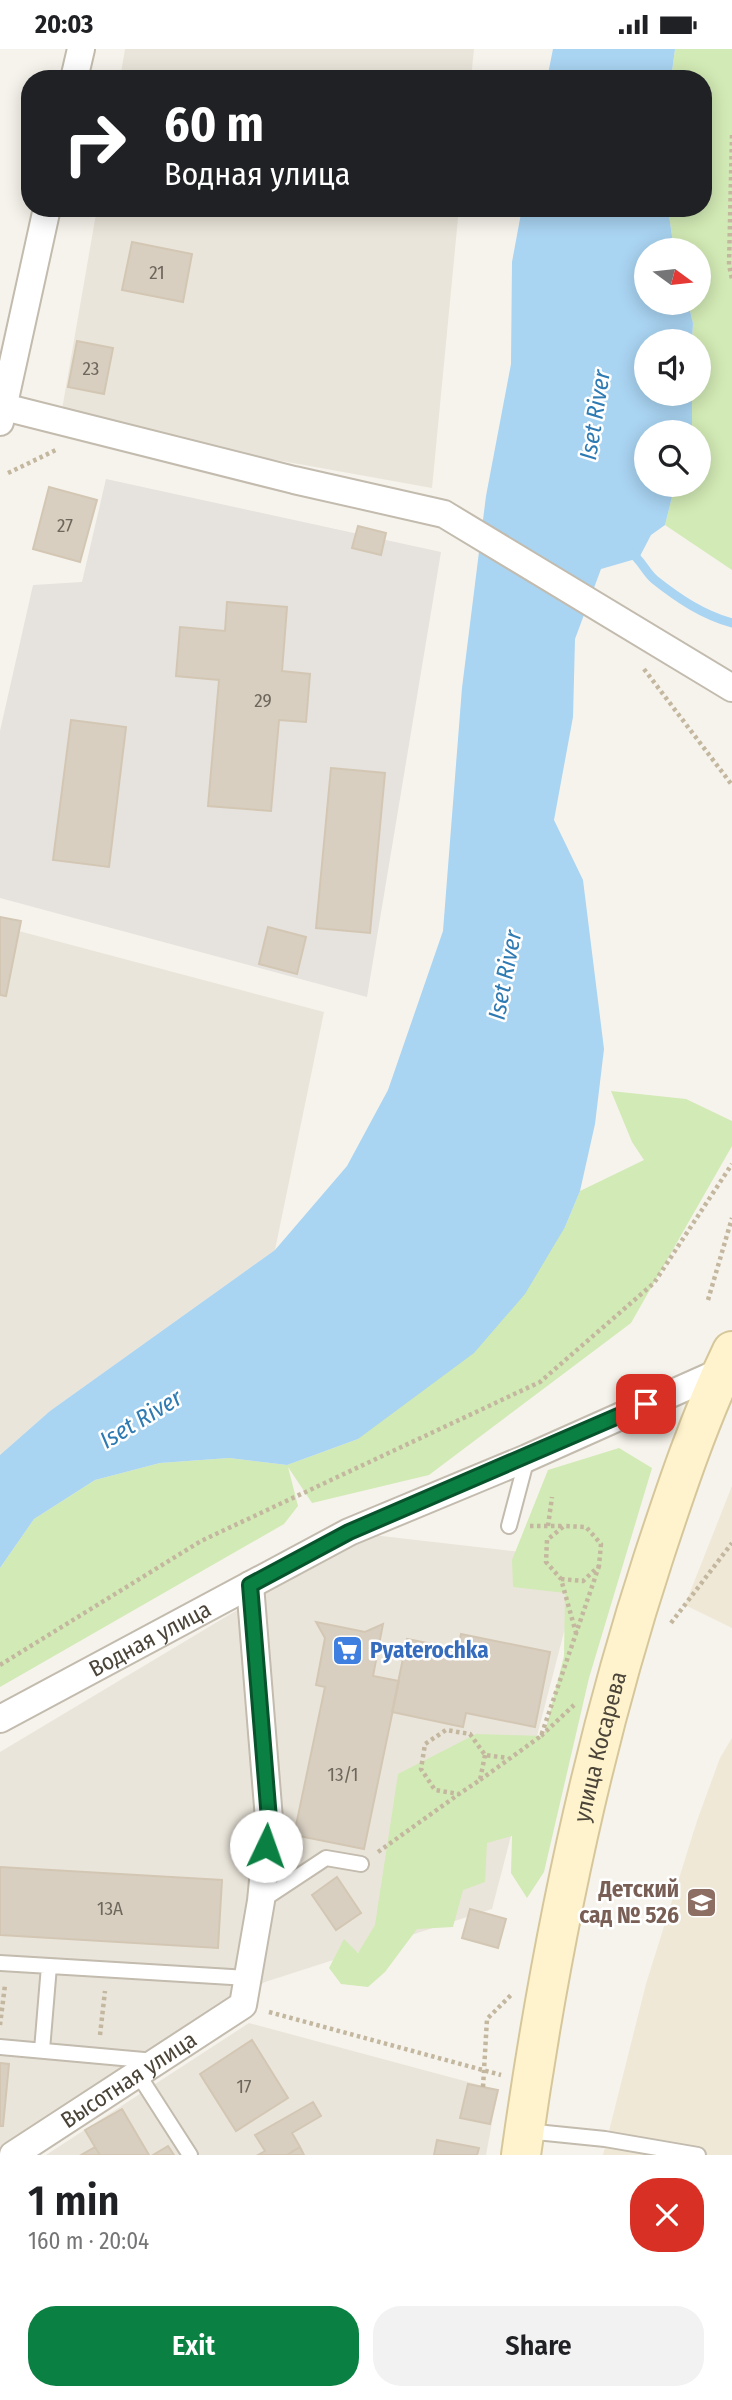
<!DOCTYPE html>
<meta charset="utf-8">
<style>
:root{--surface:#fff;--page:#f2f2f2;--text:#202124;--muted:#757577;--accent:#0b8043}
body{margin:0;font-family:"Fira Sans Condensed",sans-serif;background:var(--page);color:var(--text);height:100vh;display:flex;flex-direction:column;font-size:26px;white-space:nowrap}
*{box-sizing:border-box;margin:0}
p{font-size:23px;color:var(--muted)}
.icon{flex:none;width:38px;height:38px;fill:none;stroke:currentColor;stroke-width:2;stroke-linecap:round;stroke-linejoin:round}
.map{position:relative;height:2106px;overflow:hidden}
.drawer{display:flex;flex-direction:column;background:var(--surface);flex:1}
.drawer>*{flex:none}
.guide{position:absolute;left:21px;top:21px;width:691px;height:147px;border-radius:28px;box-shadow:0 4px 18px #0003;background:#202124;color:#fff;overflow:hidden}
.needle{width:46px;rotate:105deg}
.controls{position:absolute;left:634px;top:189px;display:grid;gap:14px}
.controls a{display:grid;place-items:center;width:77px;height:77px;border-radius:50%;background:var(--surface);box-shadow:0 4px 18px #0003;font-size:35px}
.pin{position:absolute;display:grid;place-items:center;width:60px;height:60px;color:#fff;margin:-30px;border-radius:14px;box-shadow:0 4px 10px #0006}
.me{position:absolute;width:77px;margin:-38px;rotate:3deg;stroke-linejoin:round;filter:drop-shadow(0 0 5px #0008)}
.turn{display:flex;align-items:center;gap:24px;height:147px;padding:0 28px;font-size:32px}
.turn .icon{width:91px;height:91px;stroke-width:2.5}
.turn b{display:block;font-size:49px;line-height:60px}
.round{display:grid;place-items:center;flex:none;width:74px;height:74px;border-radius:28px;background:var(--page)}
.overview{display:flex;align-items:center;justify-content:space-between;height:119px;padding:0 28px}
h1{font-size:42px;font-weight:600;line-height:52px}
.cta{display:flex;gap:14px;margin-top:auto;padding:14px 28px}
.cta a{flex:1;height:80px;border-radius:28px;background:var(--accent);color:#fff;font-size:28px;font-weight:600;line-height:80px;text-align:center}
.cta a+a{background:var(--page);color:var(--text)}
.status{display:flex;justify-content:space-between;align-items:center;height:49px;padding:0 35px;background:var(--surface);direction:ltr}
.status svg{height:19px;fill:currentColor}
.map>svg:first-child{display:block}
</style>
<div class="status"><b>20:03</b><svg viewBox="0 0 49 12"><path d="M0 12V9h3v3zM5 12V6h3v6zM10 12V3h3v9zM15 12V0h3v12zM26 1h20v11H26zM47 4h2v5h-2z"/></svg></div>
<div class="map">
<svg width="732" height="2106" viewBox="0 0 732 2106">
<rect width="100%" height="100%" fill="#f6f3ec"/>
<path fill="#eae5da" d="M125 0H474L471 30H120Z
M97 159H459L432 439 60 372Z
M0 877 324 963 275 1201 50 1362 0 1406Z
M364 1485 583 1510 492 1860 265 1933 0 2098V1703Z
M249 1974 498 2041 486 2106H46Z"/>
<path fill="#e6e2dd" d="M106 430 441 503 367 948 0 849V682L33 536 82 533Z"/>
<path fill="#efe8d6" d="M732 1437V1579L685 1556Z
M732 1689V2106H603L646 1935 697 1772 720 1709Z"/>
<path fill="#d2eab5" d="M675 0H732V521L665 476 675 436H698V383H692V345H698V292H692L693 274 688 254H698V201H674L668 159H704V30H671Z
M611 1042 686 1050 732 1072V1097L631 1274 429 1426 312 1454 288 1418 298 1457 284 1475 0 1638V1519L34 1470 95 1431 160 1414 229 1409 287 1416 358 1390 565 1178 580 1142 644 1111 632 1093Z
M619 1399 652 1419 589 1629 544 1823 527 1849 511 1824 512 1787 487 1794 485 1833 463 1841 453 1878 417 1880 385 1923 368 1938 341 1935 329 1919 344 1890 358 1904 375 1876 398 1725 476 1685 544 1687 564 1607 565 1544 513 1538 512 1511 548 1421Z"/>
<path fill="#a9d4f2" d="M553 0H675L671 30H547Z
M522 159H668L674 201H646V254H688L693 274 692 292H646V345H692V383H646V436H675L665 476 651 486 639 509 601 520 575 590 573 668 554 771 583 831 604 1000 595 1075 580 1142 565 1178 525 1245 474 1304 358 1390 287 1416 229 1409 160 1414 95 1431 34 1470 0 1519V1406L50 1362 275 1201 347 1117 388 1041 443 882 462 639 486 447 511 315 512 213Z"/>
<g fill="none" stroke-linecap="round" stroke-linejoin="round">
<path stroke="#a9d4f2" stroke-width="9" d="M630 503C642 511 645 523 655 531 679 550 703 566 732 574"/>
</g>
<path fill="#d8cfc1" stroke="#d3c7b4" stroke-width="2" d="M132 193 192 205 183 253 122 241Z
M77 292 113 299 104 345 68 338Z
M49 438 97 451 80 513 33 500Z
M358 477 386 484 381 506 352 499Z
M227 553 287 558 282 622 310 625 306 673 279 671 271 762 208 757 219 631 176 627 180 578 225 582Z
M71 671 126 678 109 818 53 811Z
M331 719 385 724 370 884 316 879Z
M0 868 21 872 6 947 0 946Z
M268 878 306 888 297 925 259 915Z
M316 1573 365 1583 383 1575 373 1627 399 1632 364 1800 294 1786 325 1638 316 1636 325 1589Z
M461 1585 550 1603 535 1678 466 1664 463 1678 392 1663 407 1590 458 1600Z
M0 1818 222 1831 218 1899 0 1886Z
M337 1828 361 1864 336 1881 312 1846Z
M470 1860 506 1870 498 1899 462 1889Z
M252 1991 288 2049 236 2082 200 2025Z
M0 2014 9 2015 3 2077H0Z
M468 2035 498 2041 490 2075 460 2069Z
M313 2053 321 2067 292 2084 300 2098 287 2106H258L265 2102 255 2086Z
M122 2060 149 2106H100L95 2098 85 2081Z
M437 2091 479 2099 477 2106H434Z
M168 2097 174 2106H153Z
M95 2098 100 2106H81Z
M300 2098 304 2106H287Z"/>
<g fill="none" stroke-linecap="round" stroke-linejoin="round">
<defs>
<path id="lane" d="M509 1477 527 1409
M261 1852 326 1809 361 1815
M0 1914 248 1929
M0 1998 155 2012
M42 2001 49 1917
M138 2025 190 2106
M526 2082 605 2090 698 2106"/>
<g id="street">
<path d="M74 30 81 0"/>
<path d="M4 358 294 431 444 465 732 639"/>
<path d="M0 373 47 159"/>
<path id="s1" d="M0 1670 349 1483 527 1409 722 1322"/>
<path id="s2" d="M13 2106 243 1956 261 1852 269 1770 250 1536"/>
</g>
<g id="secondary">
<path id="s3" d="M521 2106C549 1905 590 1703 653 1510 676 1440 700 1368 732 1302"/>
</g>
</defs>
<use href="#lane" stroke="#c2bbae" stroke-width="18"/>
<use href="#street" stroke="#c2bbae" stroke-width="30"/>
<use href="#secondary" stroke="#d6c79b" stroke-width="42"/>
<path stroke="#c4b79f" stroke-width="4.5" stroke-dasharray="3.5 3.5" stroke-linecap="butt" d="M732 86 729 216 732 230
M8 424 56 401
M644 620 732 736
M708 1251 732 1169
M530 1477H563
M548 1477 552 1448
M561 1530 583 1532 599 1517 601 1495 586 1478 564 1477 547 1491 546 1513 561 1530 576 1584
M671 1574 732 1494
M0 1616 201 1492 540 1333 654 1234 732 1115
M541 1687 574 1656
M485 1706 480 1731 459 1745 435 1741 421 1720 425 1695 446 1681 470 1685 485 1706 508 1709
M480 1731 541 1687 599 1517
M378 1803 459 1745
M269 1963 501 2026
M0 1976 5 1936
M100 1986 105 1942
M483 2038 487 1970 512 1945"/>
<use href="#lane" stroke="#fff" stroke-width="14"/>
<use href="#street" stroke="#fff" stroke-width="26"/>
<use href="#secondary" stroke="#fff3cd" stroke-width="38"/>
</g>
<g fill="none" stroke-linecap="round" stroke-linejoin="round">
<defs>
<path id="route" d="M266 1797 269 1770 250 1536 349 1483 646 1355"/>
</defs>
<use href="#route" stroke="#07532c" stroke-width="18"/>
<use href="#route" stroke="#0b8043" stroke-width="12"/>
</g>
<defs>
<symbol id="supermarket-square" viewBox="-11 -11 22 22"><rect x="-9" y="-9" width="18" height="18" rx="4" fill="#3f7fe0" stroke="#fff"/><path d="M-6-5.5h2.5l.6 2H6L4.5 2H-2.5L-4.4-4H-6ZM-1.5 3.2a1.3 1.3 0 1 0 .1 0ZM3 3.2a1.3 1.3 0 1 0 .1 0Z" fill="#fff"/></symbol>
<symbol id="school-square" viewBox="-11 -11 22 22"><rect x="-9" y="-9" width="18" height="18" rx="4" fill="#8d6e63" stroke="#fff"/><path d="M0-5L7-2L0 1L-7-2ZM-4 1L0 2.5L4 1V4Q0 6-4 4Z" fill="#fff"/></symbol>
</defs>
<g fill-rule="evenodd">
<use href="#supermarket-square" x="330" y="1584" width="35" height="35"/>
<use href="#school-square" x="684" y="1836" width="35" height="35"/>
</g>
<g text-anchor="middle" stroke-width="5" stroke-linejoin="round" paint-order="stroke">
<g font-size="19" fill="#6e675b">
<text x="157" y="230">21</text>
<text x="91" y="326">23</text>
<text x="65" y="483">27</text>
<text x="263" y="658">29</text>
<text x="343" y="1732">13/1</text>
<text x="110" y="1866">13А</text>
<text x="244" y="2044">17</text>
</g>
<g font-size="23" fill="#4b4439" stroke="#fff">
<text dy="8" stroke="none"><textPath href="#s1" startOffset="170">Водная улица</textPath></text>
<text dy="8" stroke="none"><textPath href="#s3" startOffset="416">улица Косарева</textPath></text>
<text dy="8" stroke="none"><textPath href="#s2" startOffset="138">Высотная улица</textPath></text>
</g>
<g font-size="23" font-weight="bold" fill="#366cbe" stroke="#fff" text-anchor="start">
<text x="370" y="1609">Pyaterochka</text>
</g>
<g font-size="23" font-weight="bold" fill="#785e54" stroke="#fff" text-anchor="end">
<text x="679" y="1848">Детcкий<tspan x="679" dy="26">сад № 526</tspan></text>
</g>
<g font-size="24" font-style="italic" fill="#2e7ab2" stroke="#fff">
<text transform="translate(595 366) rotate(-81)" y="8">Iset River</text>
<text transform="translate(505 926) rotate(-79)" y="8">Iset River</text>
<text transform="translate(141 1370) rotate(-31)" y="8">Iset River</text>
</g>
</g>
</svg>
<div class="controls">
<a><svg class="needle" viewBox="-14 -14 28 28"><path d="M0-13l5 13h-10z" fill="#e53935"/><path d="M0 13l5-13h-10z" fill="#757577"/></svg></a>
<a><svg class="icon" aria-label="sound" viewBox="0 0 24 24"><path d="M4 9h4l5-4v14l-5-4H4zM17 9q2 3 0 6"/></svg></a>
<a><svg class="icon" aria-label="search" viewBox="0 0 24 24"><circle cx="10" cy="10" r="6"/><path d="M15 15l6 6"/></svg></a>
</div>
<div class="pin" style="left:646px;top:1355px;background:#d93025"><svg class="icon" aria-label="arrive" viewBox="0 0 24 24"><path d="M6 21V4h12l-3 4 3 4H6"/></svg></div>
<svg class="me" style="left:266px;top:1797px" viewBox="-20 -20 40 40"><circle r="19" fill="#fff"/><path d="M0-13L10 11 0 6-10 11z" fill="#0b8043"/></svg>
<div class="guide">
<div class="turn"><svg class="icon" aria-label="right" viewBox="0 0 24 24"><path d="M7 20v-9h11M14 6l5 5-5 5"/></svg><div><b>60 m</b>Водная улица</div></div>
</div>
</div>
<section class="drawer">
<div class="overview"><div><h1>1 min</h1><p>160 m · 20:04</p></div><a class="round" style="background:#d93025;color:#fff"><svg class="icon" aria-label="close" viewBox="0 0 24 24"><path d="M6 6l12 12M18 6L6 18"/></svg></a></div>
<div class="cta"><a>Exit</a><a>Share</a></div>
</section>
